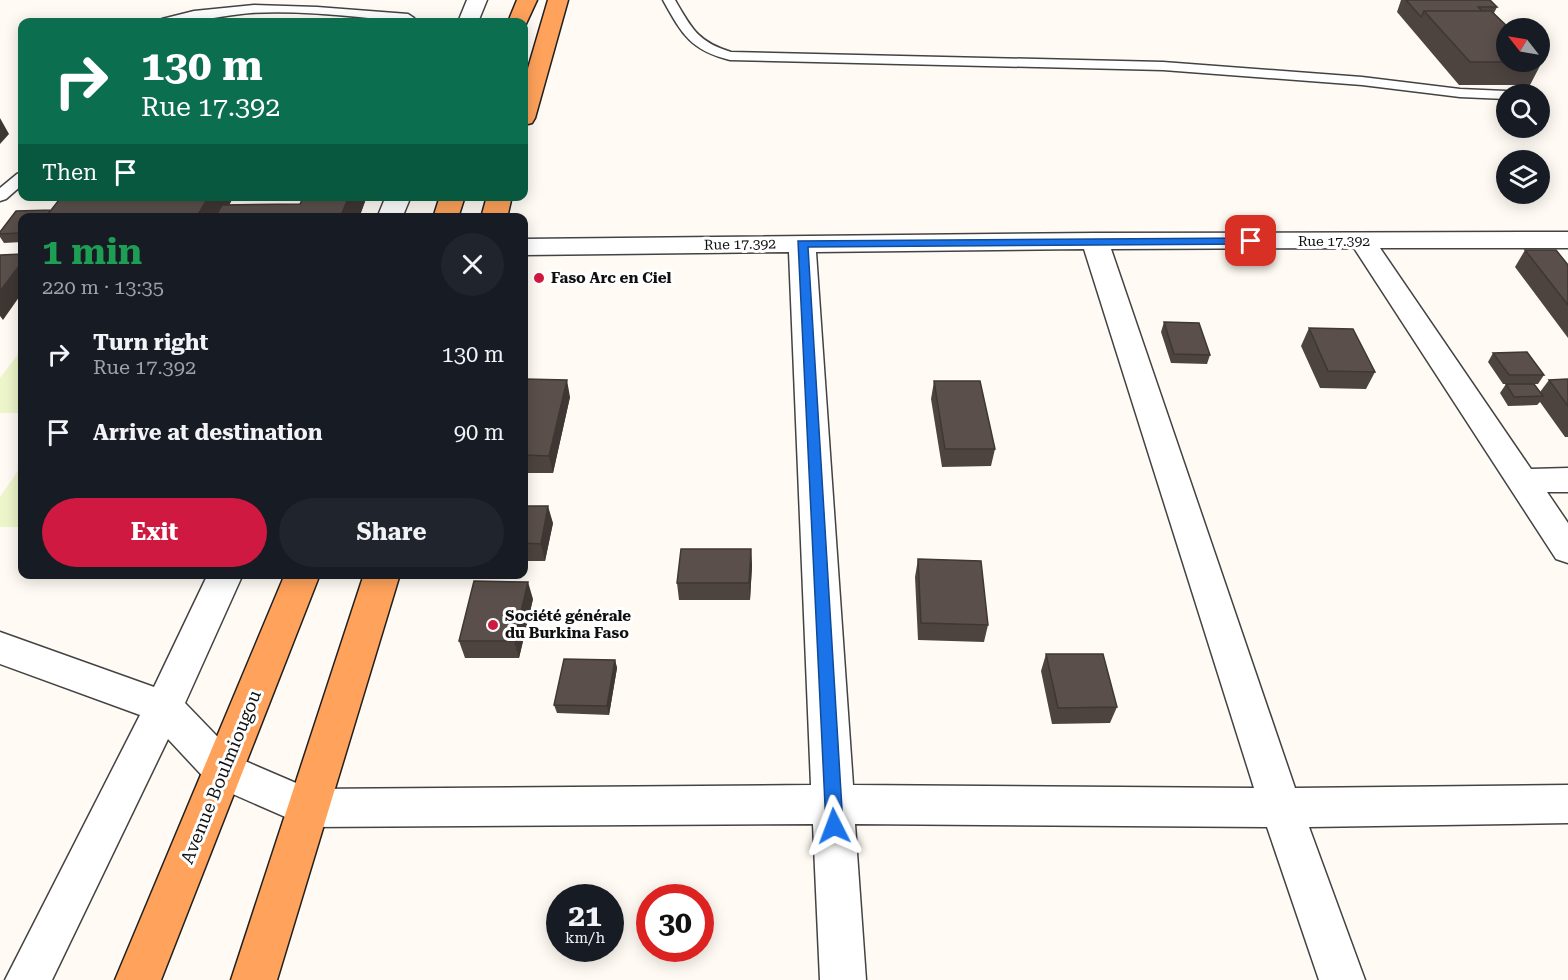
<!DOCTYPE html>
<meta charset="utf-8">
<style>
:root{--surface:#171b24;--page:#20242c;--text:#f1f3f6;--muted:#9ea1a6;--accent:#d01940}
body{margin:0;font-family:"Roboto Serif",serif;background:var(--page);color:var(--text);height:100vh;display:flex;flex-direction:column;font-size:22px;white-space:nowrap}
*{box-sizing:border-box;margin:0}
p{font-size:20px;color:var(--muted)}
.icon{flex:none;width:33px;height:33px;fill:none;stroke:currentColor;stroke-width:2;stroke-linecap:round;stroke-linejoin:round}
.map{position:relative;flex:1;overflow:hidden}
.drawer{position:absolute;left:18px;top:213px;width:510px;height:366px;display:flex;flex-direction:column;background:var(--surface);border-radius:12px;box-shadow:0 3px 15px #0003}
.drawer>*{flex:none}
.guide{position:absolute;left:18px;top:18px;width:510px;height:183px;border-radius:12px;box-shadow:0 3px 15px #0003;background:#0b6e4f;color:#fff;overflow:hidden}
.needle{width:39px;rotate:301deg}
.controls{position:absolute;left:1496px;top:18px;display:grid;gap:12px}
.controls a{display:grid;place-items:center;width:54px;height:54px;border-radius:50%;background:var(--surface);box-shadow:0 3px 15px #0003;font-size:30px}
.speed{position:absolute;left:546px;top:884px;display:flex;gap:12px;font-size:30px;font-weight:700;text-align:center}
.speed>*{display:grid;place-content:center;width:78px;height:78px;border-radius:50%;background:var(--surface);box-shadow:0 3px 15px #0003;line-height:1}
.speed small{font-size:15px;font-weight:400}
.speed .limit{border:9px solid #d22;background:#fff;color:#111}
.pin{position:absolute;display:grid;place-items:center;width:51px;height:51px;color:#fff;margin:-26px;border-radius:12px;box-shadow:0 3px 9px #0006}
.me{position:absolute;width:66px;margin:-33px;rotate:357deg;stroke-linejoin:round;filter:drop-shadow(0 0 4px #0008)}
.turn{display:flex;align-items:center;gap:21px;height:126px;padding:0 24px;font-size:27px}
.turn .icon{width:78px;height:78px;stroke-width:2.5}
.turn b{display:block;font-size:42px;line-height:51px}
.then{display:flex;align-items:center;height:57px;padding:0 24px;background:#0003;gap:12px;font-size:22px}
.round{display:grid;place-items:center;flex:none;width:63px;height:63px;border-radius:32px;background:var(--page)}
.overview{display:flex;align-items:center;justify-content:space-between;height:102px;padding:0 24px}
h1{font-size:36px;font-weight:700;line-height:45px;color:#1e9e55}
.primary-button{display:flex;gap:12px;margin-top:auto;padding:12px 24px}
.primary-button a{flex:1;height:69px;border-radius:36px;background:var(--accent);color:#fff;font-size:24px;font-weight:700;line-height:69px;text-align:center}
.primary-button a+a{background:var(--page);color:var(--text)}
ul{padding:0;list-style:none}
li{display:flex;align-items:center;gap:18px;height:78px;padding:0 24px}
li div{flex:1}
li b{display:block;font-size:22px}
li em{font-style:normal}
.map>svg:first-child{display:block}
</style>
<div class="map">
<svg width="1568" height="980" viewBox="0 0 1568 980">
<rect width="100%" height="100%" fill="#fffbf4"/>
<path fill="#edf5cb" d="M22 349V413H0V378Z
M22 465V527H0V497Z"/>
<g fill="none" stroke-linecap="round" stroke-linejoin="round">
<defs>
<path id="service" d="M663 0H675C692 29 698 42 731 52L1163 62 1362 77 1460 89 1506 91 1513 94H1506V99L1460 97 1362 85 1163 70 730 60C690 50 682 34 663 0Z
M254 5 317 7 408 14 414 18 408 22C356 17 303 10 251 13 223 15 185 25 160 22L162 19 194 11Z
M22 172V185L6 199 0 201V188L17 174Z"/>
<path id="minor" d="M467 0H487L478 22H458Z
M386 196H411L402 218H377Z
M1568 232V248H1380L1531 469 1568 468V492H1547L1568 523V563L1556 559 1354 248 1111 249 1295 788 1568 785V823L1309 827 1365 980H1319L1267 827 855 824 866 980H820L813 824 308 827 210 784 168 739 52 980H5L140 715 0 664V632L154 687 208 574H243L185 703 238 758 310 789 811 785 789 252 524 255V239L1095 233ZM1084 249 1254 788 853 785 816 252Z"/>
<path id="trunk" d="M517 0H537L525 26 524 22H508Z
M548 0H568L535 118 532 123 524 125V82Z
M440 196H465L458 218H433Z
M487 196H512L507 218H481Z
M285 574H320L161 980H115Z
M364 574H400L277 980H231Z"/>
</defs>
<use href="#service" stroke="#434343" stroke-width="3"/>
<use href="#minor" stroke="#434343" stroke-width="3"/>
<use href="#trunk" stroke="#212121" stroke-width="3"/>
<use href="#service" fill="#fff" fill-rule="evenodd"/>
<use href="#minor" fill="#fff" fill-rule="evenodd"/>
<use href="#trunk" fill="#ffa25b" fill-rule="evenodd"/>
</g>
<path fill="#4d4440" d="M1401 0H1490L1497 7 1494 13 1542 62 1530 85H1459L1397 12Z
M62 196H234L229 205 300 204 304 196H367L359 218H22V242L4 243 0 237V232L16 211 51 210Z
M1525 250 1568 265V338L1515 267Z
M1164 322 1210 355 1207 364 1171 363 1161 332Z
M1309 328 1375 372 1366 389 1320 388 1301 346Z
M1493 353 1544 375 1538 384H1534L1540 392 1549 380 1568 379V437H1565L1540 402 1537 405 1508 406 1500 393 1506 384H1516H1503L1488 362Z
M524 379 570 397 553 473H524Z
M934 381 995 449 991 466 942 467 931 399Z
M524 506 553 523 545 561H524Z
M751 549 752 566 750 600H679L677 583Z
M918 559 988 625 984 642 918 640 915 577Z
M533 599 519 658H465L459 641Z
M1046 654 1117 707 1110 723 1052 724 1041 671Z
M615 660 617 668 609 715 557 713 554 705Z"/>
<path fill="#3f3734" d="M0 118 9 134 0 144Z
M209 196H234L222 218H196Z
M349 196H367L359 218H340Z
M22 262V293L3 320 0 316V291Z
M567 380 570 397 553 473 549 456Z
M548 506 553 523 545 561 541 544Z
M751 549 752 566 750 600 749 583Z
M528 582 533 599 519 658 514 641Z
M615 660 617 668 609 715 607 706Z"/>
<path fill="#5a4f4b" stroke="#3f3734" stroke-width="1.5" d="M1406 0H1490L1497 7H1478L1482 11H1424L1421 17Z
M1424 11H1491L1509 28H1506V62H1539V59L1542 62H1470Z
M62 196H209L196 218H45Z
M304 196H349L340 218H215L222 205 300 204Z
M51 210 45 218H22V233L0 234V232L16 211Z
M1525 250H1556L1568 265V305Z
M22 254V262L0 291V255Z
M1164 322 1199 323 1210 355 1174 354Z
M1309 328 1353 329 1375 372 1328 371Z
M1527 352 1544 375H1509L1493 353Z
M524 379 567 380 549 456 524 455Z
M1568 379V406L1549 380Z
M934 381H980L995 449H945Z
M1506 384H1534L1543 396 1514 397Z
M524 506H548L541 544 524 543Z
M681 549H751L749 583H677Z
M918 559 981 561 988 625 921 623Z
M474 581 528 582 514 641H459Z
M1046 654H1103L1117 707 1058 708Z
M564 659 615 660 607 706 554 705Z"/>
<path fill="#1a73e8" stroke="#114b97" stroke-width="1.5" d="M1251 238 1256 241 1254 244 808 247 843 826 841 832 834 835 828 832 826 826 798 241Z"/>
<g fill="#d01940" stroke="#fff" stroke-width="2">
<circle cx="539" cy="278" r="6"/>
<circle cx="493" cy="625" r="6"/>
</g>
<g text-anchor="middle" stroke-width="6" stroke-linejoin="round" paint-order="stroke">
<g font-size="14" fill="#101010" stroke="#fff">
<text x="1334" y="246">Rue 17.392</text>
<text transform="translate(740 244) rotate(-1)" y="5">Rue 17.392</text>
</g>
<g font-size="15" font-weight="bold" fill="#101010" stroke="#fff" text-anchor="start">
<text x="551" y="283">Faso Arc en Ciel</text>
<text x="505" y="621">Société générale<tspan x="505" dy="17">du Burkina Faso</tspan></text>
</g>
<g font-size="18" fill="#101010" stroke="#fff">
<text transform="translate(221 777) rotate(-68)" y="6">Avenue Boulmiougou</text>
</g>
</g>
</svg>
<div class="controls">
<a><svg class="needle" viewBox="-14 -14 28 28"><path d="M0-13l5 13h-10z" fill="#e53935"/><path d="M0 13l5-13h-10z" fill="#9ea1a6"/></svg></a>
<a><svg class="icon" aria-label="search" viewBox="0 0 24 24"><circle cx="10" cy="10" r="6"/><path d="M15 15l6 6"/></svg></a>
<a><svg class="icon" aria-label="layers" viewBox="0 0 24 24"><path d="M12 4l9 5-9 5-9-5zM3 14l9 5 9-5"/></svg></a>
</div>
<div class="speed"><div>21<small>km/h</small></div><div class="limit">30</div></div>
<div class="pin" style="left:1251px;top:241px;background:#d93025"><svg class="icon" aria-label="arrive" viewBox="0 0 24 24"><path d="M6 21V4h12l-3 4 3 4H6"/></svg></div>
<svg class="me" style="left:834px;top:826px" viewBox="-20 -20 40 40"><path d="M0-17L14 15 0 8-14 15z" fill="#1a73e8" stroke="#fff" stroke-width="4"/></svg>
<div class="guide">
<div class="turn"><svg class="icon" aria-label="right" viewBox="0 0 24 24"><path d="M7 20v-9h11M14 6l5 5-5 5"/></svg><div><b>130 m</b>Rue 17.392</div></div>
<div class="then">Then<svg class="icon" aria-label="arrive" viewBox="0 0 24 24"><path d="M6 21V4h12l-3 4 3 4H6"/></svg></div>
</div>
<section class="drawer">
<div class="overview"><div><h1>1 min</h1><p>220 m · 13:35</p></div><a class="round"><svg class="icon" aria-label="close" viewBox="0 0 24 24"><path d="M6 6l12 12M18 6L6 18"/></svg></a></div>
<ul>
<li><svg class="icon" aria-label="right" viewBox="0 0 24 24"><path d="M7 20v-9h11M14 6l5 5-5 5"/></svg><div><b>Turn right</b><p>Rue 17.392</p></div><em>130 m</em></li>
<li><svg class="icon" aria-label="arrive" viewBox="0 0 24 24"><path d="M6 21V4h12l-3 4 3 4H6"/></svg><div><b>Arrive at destination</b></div><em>90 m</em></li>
</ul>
<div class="primary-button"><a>Exit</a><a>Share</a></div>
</section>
</div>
